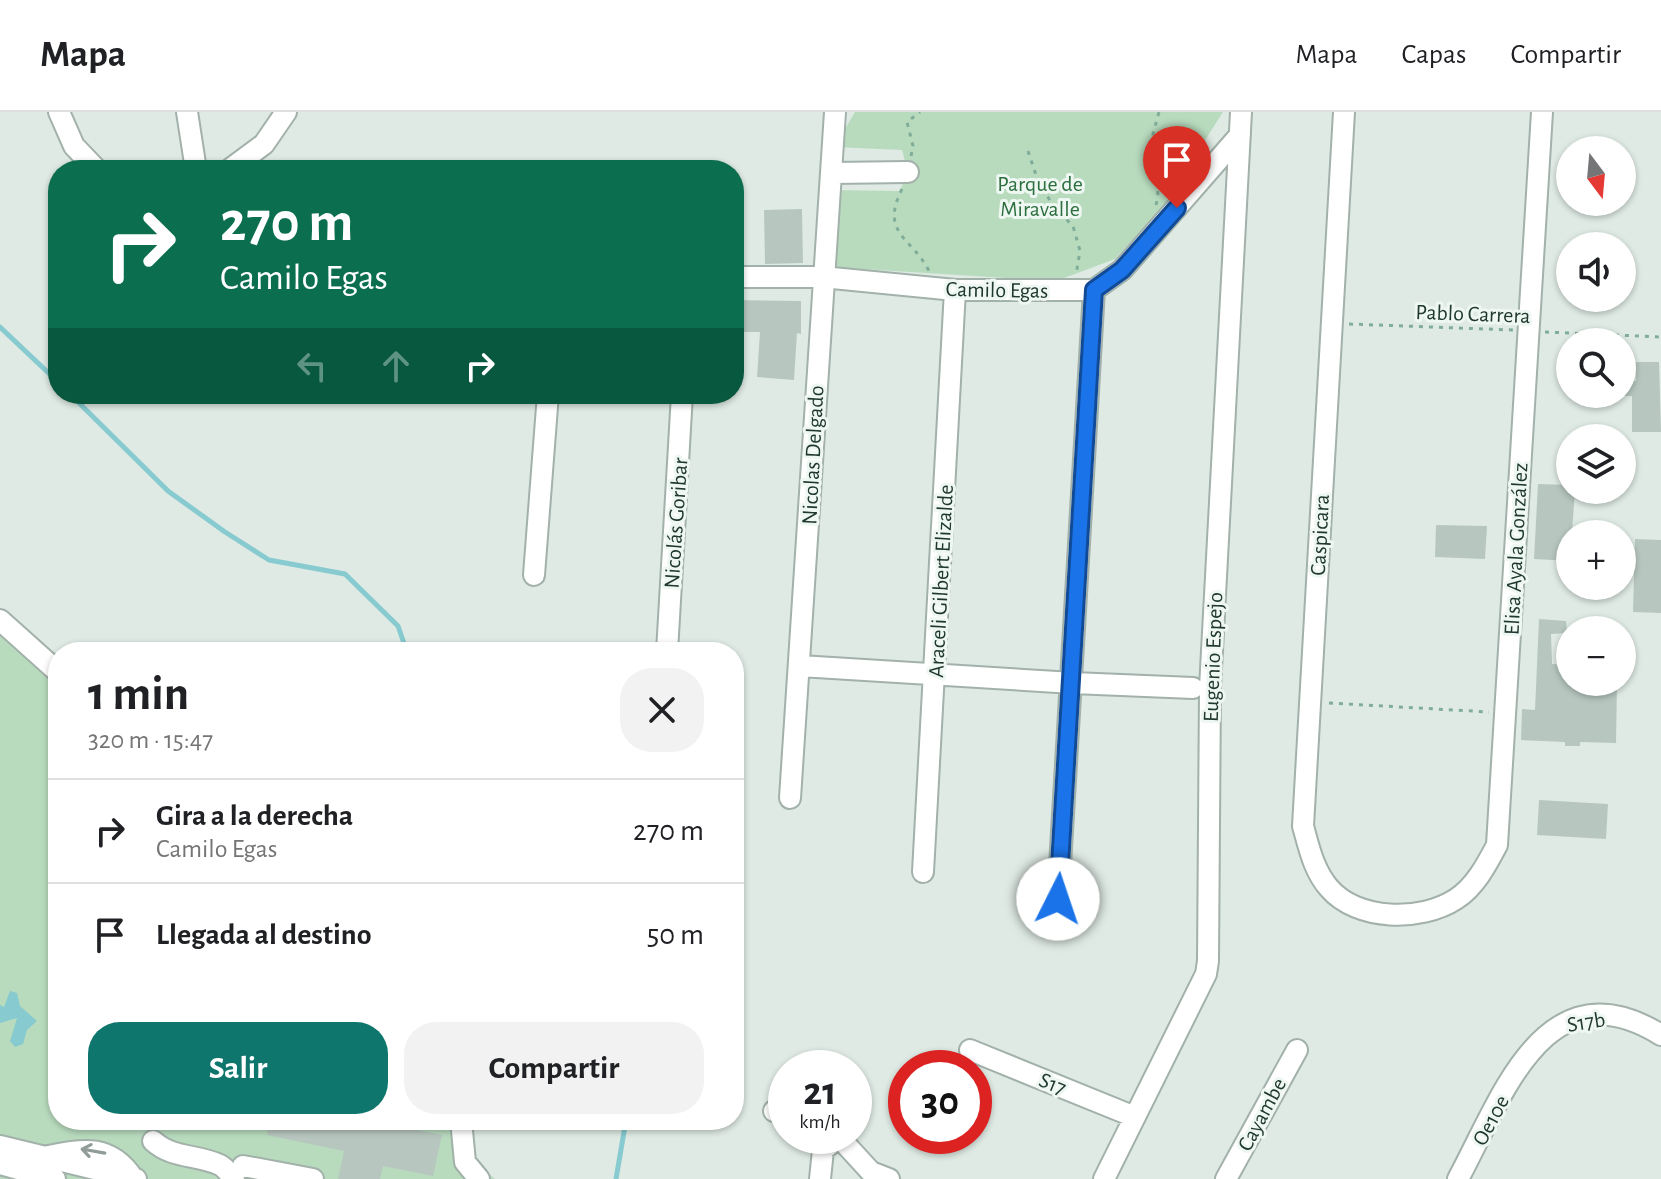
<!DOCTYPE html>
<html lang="es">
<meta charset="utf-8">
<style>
:root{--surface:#fff;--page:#f2f2f2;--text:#202124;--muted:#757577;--line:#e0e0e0;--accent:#0f766e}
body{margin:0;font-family:"Alegreya Sans",sans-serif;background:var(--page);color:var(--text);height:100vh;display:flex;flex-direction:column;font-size:30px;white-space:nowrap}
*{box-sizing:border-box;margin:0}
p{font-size:26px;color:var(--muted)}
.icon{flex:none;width:44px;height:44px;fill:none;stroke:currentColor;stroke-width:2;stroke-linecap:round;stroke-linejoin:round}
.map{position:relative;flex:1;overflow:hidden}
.side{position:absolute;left:48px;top:530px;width:696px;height:488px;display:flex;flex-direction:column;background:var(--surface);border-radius:32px;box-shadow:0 2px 6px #0004}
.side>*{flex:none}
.guide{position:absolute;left:48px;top:48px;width:696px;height:244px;border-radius:32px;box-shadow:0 2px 6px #0004;background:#0b6e4f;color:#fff;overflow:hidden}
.needle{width:52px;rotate:164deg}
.controls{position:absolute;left:1556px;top:24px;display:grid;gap:16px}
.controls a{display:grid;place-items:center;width:80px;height:80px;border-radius:50%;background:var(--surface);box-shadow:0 2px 6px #0004;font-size:40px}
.speed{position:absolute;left:768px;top:938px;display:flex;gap:16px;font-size:40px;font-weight:700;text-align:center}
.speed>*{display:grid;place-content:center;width:104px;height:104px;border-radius:50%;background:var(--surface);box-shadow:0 2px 6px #0004;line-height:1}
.speed small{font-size:20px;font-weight:400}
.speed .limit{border:12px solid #d22;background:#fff;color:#111}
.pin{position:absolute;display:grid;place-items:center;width:68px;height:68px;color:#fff;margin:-82px -34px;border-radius:50% 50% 50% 0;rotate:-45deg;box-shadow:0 0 8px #0007}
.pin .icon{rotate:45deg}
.me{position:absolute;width:88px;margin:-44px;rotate:4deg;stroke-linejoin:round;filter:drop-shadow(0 0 6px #0008)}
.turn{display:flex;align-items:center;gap:28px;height:168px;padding:0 40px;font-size:36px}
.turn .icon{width:104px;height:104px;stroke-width:2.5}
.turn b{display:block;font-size:56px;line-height:68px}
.lanes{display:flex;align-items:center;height:76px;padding:0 40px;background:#0003;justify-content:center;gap:40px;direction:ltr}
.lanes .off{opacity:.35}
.round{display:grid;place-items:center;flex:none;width:84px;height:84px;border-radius:32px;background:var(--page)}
.overview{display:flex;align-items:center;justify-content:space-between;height:136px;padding:0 40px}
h1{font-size:48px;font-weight:700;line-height:60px}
.button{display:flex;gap:16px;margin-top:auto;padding:16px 40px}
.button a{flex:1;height:92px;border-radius:32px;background:var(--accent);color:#fff;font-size:32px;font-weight:700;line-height:92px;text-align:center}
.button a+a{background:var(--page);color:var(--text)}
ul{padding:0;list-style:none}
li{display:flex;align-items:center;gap:24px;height:104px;padding:0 40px;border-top:2px solid var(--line)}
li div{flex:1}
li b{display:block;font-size:30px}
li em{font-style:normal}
header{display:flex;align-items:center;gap:48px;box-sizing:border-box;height:112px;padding:0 40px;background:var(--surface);border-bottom:2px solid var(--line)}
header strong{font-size:38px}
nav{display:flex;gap:44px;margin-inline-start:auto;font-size:28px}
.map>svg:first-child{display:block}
</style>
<header>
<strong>Mapa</strong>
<nav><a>Mapa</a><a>Capas</a><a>Compartir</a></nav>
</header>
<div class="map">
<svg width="1661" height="1067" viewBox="0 0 1661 1067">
<rect width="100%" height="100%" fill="#dfeae4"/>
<path fill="#b8dbbe" d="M855 0H1223L1162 96 1115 147 1056 169 830 155 831 78 900 79 908 60 902 38 834 35Z
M0 500 23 528 58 542V1008H469L471 1047 495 1067H0Z"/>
<path fill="#87cacf" d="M10 879 17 881 20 894 37 909 27 918 23 932 15 935 10 929 17 906 0 911V893L4 895Z"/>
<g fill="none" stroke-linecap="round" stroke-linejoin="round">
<path stroke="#87cacf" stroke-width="5" d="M0 215 58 270
M70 282 168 379 225 420 269 448 345 462 398 514 407 540
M616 1067 626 1008"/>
</g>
<path fill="#b7c7bf" d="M802 97 803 151 765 152 764 98Z
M734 188 801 189V222L797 221 794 268 757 265 760 220H734Z
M1636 250H1659L1661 320H1632V284H1622V269H1636Z
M1538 372 1570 373V378H1575L1570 449 1534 447Z
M1436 413 1487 414 1485 447 1435 445Z
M1635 427 1661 428V501L1633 500Z
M1539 507 1566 509 1567 521 1551 522 1552 552 1570 553V570H1617L1616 631 1580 630V634H1565V630L1521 628 1522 597 1535 598Z
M1539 688 1608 692 1606 727 1537 723Z
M270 1008H385L384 1011 442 1023 433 1064 383 1054 380 1067H338L344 1039 267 1023Z"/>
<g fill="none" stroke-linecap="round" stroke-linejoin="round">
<defs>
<path id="minor" d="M59 0 74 34 97 58
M187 0 196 58
M1344 0 1303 714C1309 736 1314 759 1329 776 1357 809 1421 810 1456 787 1475 775 1487 752 1497 733L1542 0
M229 58 264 32 286 0
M832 61 908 60
M734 165H822L955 178H1094L1122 158 1240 23
M534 463 548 282
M0 508 58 560
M667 540 682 282
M800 554 1073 571 1193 576
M790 686 835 0
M923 760 955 178
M1058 787 1094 178
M970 938 1135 1005
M774 999 786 995
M461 1008 465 1050 479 1067
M838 1024 871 1060 889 1067
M153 1029C173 1047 197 1042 220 1053 226 1056 230 1063 234 1067
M0 1034 136 1067
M49 1044C84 1036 111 1033 133 1066
M0 1052 55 1067
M243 1054 313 1067
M820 1067 823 1038 839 1025
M1104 1067 1206 862 1208 849 1210 576 1241 0
M1226 1067 1297 938
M1458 1067C1502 986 1545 851 1661 923"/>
</defs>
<use href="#minor" stroke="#a2b1aa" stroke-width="24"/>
<path stroke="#80ad9a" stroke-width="3" stroke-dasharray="4 6" stroke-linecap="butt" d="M1028 39 1038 69 1054 95 1073 114 1080 139 1076 163
M911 44 913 34 907 10 920 0
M902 77C879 122 913 126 929 159
M1156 93 1158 84 1153 22 1159 0
M1349 212 1513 218
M1545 220 1661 225
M1329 591 1489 600"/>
<use href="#minor" stroke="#fff" stroke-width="20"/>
</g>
<defs><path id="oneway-shaft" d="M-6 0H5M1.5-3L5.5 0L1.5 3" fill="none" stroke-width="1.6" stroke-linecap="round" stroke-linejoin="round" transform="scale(2)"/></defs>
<use stroke="#909c98" href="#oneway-shaft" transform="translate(93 1039) rotate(-170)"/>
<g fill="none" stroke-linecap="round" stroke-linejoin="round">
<defs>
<path id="route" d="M1058 787 1094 178 1122 158 1177 96"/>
</defs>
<use href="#route" stroke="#114b97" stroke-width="20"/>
<use href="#route" stroke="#1a73e8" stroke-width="14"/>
</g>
<g text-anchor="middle" stroke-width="6" stroke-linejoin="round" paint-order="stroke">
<g font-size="22" fill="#2c6f3f" stroke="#eff7f2">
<text x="1040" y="79">Parque de<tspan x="1040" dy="25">Miravalle</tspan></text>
</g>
<g font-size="22" fill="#203930" stroke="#eff7f2">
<text transform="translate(997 177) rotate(1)" y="8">Camilo Egas</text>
<text transform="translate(1473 201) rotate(2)" y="8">Pablo Carrera</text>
<text transform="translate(812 343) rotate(-87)" y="8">Nicolas Delgado</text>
<text transform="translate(675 411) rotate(-86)" y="8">Nicolás Goribar</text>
<text transform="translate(1319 423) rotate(-87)" y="8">Caspicara</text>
<text transform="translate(1515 437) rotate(-87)" y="8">Elisa Ayala González</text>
<text transform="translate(940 469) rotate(-87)" y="8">Araceli Gilbert Elizalde</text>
<text transform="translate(1212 545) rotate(-88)" y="8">Eugenio Espejo</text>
<text transform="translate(1586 909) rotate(-9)" y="8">S17b</text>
<text transform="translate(1053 971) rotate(22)" y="8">S17</text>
<text transform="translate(1261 1002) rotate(-62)" y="8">Cayambe</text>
<text transform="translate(1490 1008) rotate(-62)" y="8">Oe10e</text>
</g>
</g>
</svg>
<div class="controls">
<a><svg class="needle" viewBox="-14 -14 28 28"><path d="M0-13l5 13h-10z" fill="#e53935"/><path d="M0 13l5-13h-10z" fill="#757577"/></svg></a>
<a><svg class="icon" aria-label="sound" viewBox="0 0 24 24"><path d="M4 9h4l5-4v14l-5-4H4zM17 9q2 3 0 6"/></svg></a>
<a><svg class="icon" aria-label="search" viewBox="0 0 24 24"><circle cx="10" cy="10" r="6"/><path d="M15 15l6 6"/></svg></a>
<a><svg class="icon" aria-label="layers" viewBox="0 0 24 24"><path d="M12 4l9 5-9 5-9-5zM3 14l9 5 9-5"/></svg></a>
<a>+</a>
<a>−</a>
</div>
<div class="speed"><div>21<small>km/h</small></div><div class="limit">30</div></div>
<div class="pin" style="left:1177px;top:96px;background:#d93025"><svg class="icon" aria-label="arrive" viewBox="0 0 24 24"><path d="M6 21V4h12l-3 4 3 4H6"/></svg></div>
<svg class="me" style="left:1058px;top:787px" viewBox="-20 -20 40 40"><circle r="19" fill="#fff"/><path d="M0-13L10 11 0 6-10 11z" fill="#1a73e8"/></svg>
<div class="guide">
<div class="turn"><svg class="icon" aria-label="right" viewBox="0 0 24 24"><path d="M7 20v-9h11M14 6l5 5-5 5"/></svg><div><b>270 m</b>Camilo Egas</div></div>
<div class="lanes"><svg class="icon off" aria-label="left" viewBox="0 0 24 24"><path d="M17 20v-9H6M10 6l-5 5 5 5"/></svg><svg class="icon off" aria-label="ahead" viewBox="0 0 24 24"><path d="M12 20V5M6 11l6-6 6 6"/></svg><svg class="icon" aria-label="right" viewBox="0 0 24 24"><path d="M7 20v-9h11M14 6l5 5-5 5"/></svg></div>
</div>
<section class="side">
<div class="overview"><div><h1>1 min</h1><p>320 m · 15:47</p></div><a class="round"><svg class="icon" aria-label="close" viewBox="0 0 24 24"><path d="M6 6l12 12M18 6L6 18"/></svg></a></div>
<ul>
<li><svg class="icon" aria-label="right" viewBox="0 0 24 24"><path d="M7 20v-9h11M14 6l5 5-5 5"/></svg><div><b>Gira a la derecha</b><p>Camilo Egas</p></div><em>270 m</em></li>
<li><svg class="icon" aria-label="arrive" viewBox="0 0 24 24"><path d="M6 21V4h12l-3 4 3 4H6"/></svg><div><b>Llegada al destino</b></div><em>50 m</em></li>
</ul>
<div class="button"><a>Salir</a><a>Compartir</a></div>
</section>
</div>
